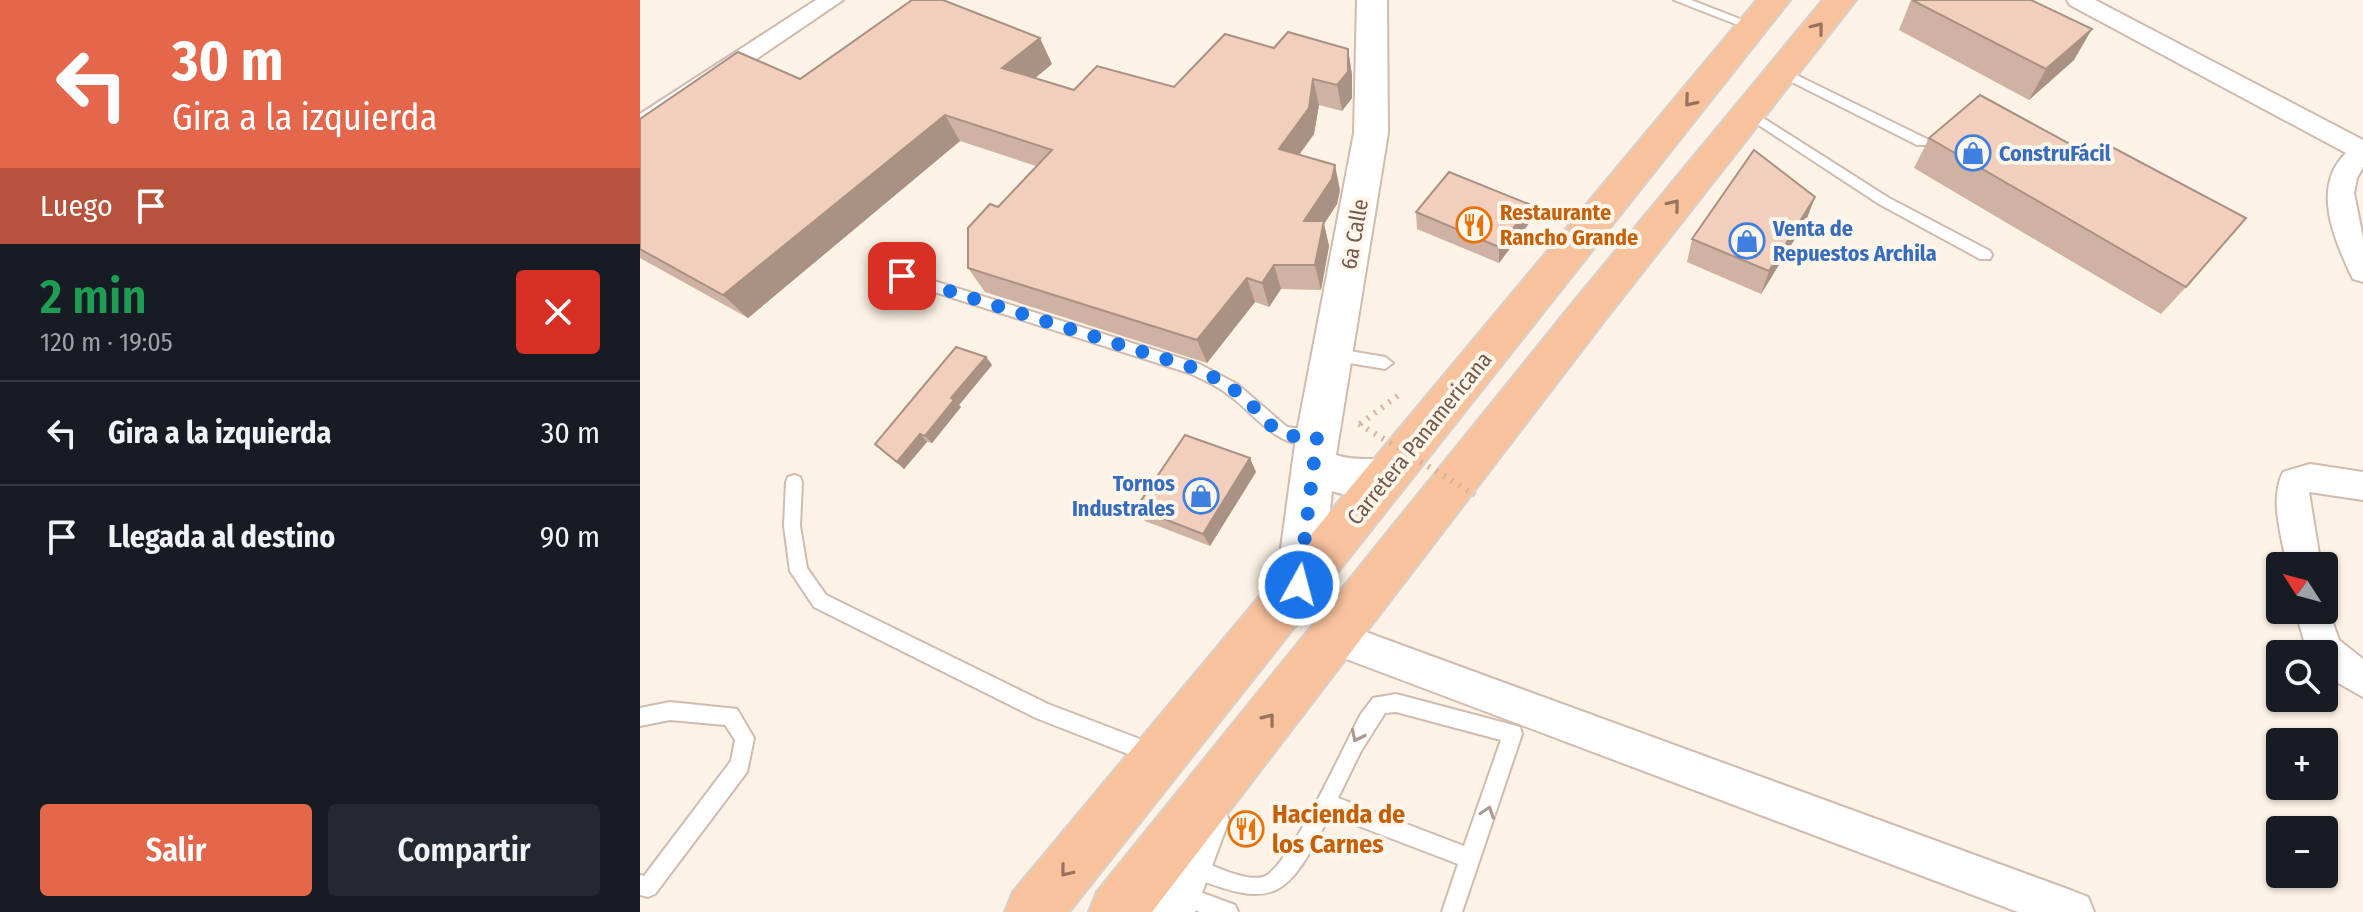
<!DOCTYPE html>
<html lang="es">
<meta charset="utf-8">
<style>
:root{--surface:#171b24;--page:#242831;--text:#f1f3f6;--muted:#9ea1a6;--line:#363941;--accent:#e5674b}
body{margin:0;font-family:"Fira Sans Condensed",sans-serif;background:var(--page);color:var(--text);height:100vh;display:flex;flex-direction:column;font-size:30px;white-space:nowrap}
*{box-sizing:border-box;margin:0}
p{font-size:26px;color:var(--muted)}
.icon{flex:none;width:44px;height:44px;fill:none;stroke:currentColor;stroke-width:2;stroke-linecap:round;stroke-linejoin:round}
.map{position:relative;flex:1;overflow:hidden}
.side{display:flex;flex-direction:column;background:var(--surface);width:640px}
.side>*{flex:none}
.banner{background:#e5674b;color:#fff;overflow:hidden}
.needle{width:52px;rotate:306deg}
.buttons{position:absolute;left:1626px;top:552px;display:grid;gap:16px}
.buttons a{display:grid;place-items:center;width:72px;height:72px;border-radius:8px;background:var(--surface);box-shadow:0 2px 6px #0004;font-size:40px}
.pin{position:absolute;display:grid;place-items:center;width:68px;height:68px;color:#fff;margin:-34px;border-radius:16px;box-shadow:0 4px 12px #0006}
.me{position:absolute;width:88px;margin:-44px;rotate:7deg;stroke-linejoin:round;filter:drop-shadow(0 0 6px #0008)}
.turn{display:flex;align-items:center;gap:28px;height:168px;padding:0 40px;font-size:36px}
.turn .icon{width:104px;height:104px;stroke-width:2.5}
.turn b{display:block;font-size:56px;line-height:68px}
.then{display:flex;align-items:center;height:76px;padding:0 40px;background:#0003;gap:16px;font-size:30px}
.round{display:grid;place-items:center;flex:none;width:84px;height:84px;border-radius:8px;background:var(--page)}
.summary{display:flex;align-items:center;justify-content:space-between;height:136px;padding:0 40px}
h1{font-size:48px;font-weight:600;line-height:60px;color:#1e9e55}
.action{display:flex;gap:16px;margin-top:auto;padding:16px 40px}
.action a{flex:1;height:92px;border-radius:8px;background:var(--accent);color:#fff;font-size:32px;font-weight:600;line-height:92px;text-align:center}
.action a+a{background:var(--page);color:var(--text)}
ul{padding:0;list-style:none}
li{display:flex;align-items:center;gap:24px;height:104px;padding:0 40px;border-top:2px solid var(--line)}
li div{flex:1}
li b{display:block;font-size:30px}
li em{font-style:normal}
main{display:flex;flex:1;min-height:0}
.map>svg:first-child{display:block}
</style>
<main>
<section class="side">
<div class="banner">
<div class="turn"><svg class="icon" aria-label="left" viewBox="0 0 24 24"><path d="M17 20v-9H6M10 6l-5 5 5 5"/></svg><div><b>30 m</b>Gira a la izquierda</div></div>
<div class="then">Luego<svg class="icon" aria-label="arrive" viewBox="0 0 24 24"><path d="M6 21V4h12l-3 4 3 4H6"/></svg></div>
</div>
<div class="summary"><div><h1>2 min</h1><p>120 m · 19:05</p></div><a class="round" style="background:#d93025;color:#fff"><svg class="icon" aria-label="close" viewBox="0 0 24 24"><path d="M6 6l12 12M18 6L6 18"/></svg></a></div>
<ul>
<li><svg class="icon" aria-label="left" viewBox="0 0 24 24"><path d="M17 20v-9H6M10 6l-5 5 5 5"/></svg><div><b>Gira a la izquierda</b></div><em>30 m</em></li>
<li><svg class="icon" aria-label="arrive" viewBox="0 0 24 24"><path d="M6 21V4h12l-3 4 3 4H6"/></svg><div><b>Llegada al destino</b></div><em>90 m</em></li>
</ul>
<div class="action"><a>Salir</a><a>Compartir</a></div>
</section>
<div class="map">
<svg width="1723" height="912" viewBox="0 0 1723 912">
<rect width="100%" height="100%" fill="#fcf2e5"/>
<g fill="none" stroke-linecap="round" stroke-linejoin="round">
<defs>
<path id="service" d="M1034 0H1051L1113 24 1107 28 1103 27Z
M1142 68 1287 139 1288 142 1287 145H1277L1138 75 1136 72Z
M1109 109 1249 198 1350 251 1352 255 1350 259H1340L1239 204 1105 116 1103 113Z
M262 271 559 364 597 384 647 427 682 432 684 437 682 442C643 454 620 420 594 399 581 388 565 380 549 373L257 280 255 276Z
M692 348 745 357 753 363 745 369 692 360 685 354Z
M154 475 160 477 162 482 160 526 167 568 186 595 408 704 518 746 521 753 518 760 511 763 396 718 174 607 150 571 144 526 146 482 148 477Z
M756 694 873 725 880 727 882 734 822 912H802L818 864 690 815C647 898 637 912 545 874L542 867 545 860 552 857C569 864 605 882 623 877 649 869 705 743 721 714L733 698ZM756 712 861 740 824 846 698 798 721 751 745 713Z
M30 702 97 709 114 738 107 772 15 894 8 897 0 895V875L4 876 91 761 95 740 85 725 30 720 0 726V708Z
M541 885 595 905 598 912H560L534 902 531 895 534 888Z"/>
<path id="minor" d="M176 0H203L9 132 0 135V114Z
M1427 0H1455L1723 140V167L1717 178 1714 193 1723 238V282L1713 279 1709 271C1693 235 1672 186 1706 153L1430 5Z
M1670 464 1723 472V500L1669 492 1681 566H1647C1642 536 1629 501 1643 472Z
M1684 598 1699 640 1723 659V697L1684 675V654H1668L1655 610H1684Z
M693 620 1433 891 1448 897 1454 912H1378L693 654 680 649 675 637 680 625Z"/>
<path id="tertiary" d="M717 0H747L748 133 696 455C718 463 741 455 763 463L769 476 763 489C741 497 714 499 692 491L682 585 675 600 659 606 643 600 636 585 656 437 714 133Z
M563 794 581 802 589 820 555 912H501L545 802Z"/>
<path id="trunk" d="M1117 0H1150L429 912H365L373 892Z
M1183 0H1216L964 321 512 912H449L457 892 936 299Z"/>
</defs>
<use href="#service" stroke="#d0bbae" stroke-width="4"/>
<use href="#minor" stroke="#d0bbae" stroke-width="4"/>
<use href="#tertiary" stroke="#d0bbae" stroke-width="4"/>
<use href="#trunk" stroke="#d8d0cc" stroke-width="4"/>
<path stroke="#d6b29f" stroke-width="6" stroke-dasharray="2 7" stroke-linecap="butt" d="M720 424 760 394"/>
<use href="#service" fill="#fff" fill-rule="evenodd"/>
<use href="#minor" fill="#fff" fill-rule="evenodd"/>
<use href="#tertiary" fill="#fff" fill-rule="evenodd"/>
<use href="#trunk" fill="#f8c29d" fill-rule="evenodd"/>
<path stroke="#d6b29f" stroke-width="6" stroke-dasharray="2 7" stroke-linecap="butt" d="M719 424 835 495"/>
</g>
<path fill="#cfb2a2" d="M1271 0 1434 60 1389 100 1259 30Z
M634 48 708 49 712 75V98L702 111 679 105 674 134 659 155 700 190 697 204 684 224 689 246 681 290 641 289 629 307 615 302 567 363 345 292 328 268 358 207 396 166 320 141 108 318 0 258V119L412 64 395 78 434 90 534 87Z
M1289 138 1459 160 1546 287 1521 314 1274 168Z
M891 205 890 222 859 263 777 229 776 212Z
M1166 221 1121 294 1047 262 1052 239Z
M346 357 352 365 319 405 321 407 292 443 287 442 264 469 243 451Z
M616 472 570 546 505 521 496 508Z"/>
<path fill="#a99184" d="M1452 29 1434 60 1389 100 1406 69Z
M400 38 412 64 376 94 362 68Z
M708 49 712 75V98L702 111 697 85Z
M673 79 679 105 674 134 645 174 639 149Z
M305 115 320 141 108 318 83 295Z
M695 165 700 190 697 204 684 224 689 246 681 290 664 221Z
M1175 197 1166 221 1121 294 1129 271Z
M891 205 890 222 859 263V247Z
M634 265 641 289 629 307 622 283Z
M607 278 615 302 567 363 557 340Z
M346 357 352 365 319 405 321 407 292 443 285 436 311 398Z
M280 434 287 442 264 469 257 462Z
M610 458 616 472 570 546 563 534Z"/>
<path fill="#f1cfbc" stroke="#a99184" stroke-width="2" d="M272 0H303L400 38 362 68 434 90 457 66 534 87 585 34 634 48 648 32 708 49V72L697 85 673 79 669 108 639 149 695 165 692 179 664 221H684L675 265H634L622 283 607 278 557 340 328 268V228L350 204 358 207 412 150 305 115 83 295 0 249V119L98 52 160 79Z
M1272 0H1391L1452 29 1406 69Z
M1340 95 1459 160 1472 147 1606 218 1546 287 1289 138Z
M1114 150 1175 197 1129 271 1052 239Z
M809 172 891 205 859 247 776 212Z
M316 347 346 357 311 398 314 400 285 436 280 434 257 462 235 444Z
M545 435 610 458 563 534 496 508Z"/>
<defs><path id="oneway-chevron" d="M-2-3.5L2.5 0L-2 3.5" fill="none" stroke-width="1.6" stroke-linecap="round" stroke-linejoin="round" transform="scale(2)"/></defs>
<g stroke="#96725f">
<use href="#oneway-chevron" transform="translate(1178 28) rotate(-51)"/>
<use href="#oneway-chevron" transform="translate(1050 101) rotate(130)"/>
<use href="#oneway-chevron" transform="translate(1034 205) rotate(-51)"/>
<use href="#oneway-chevron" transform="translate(629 719) rotate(-52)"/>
<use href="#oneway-chevron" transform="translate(426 871) rotate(129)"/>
</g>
<g stroke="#ac9a92">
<use href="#oneway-chevron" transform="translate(717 736) rotate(116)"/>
<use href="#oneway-chevron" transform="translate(848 812) rotate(-71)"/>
</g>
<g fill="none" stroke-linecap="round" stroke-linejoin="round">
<path stroke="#1a73e8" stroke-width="14" stroke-dasharray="0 25.2" d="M262 276 554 368C572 376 588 384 603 397 634 424 630 439 677 437L659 585"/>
</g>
<defs>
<symbol id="shop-ring" viewBox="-11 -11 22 22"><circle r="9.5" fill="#fff6eb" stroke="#3f7fe0" stroke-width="1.5"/><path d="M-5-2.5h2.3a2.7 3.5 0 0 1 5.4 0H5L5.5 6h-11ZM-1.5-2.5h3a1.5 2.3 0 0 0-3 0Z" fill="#3f7fe0"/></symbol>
<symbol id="restaurant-ring" viewBox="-11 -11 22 22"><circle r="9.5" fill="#fff6eb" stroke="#e8710a" stroke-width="1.5"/><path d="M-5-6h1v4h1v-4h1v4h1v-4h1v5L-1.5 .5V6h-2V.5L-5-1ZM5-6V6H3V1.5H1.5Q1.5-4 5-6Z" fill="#e8710a"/></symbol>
</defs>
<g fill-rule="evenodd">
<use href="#shop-ring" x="1313" y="133" width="40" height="40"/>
<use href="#restaurant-ring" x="814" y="205" width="40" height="40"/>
<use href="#shop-ring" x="1087" y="221" width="40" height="40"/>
<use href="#shop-ring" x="541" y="476" width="40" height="40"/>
<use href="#restaurant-ring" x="586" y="809" width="40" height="40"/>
</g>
<g text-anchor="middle" stroke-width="8" stroke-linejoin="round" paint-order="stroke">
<g font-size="22" font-weight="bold" fill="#366cbe" stroke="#fff6eb" text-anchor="start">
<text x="1359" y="161">ConstruFácil</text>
<text x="1133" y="236">Venta de<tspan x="1133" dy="25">Repuestos Archila</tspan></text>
<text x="535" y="491" text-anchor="end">Tornos<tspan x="535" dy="25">Industrales</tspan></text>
</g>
<g font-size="22" font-weight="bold" fill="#c56008" stroke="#fff6eb" text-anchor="start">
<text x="860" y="220">Restaurante<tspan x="860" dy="25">Rancho Grande</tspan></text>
</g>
<g font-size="22" fill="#75574a" stroke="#fff6eb">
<text transform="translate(714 234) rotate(-80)" y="8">6a Calle</text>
<text transform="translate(779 438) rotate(-51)" y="8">Carretera Panamericana</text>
</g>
<g font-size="26" font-weight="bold" fill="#c56008" stroke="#fff6eb" text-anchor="start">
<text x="632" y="823">Hacienda de<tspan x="632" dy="30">los Carnes</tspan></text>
</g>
</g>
</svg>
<div class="buttons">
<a><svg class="needle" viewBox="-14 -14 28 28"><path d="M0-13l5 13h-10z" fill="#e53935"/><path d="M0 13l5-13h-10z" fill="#9ea1a6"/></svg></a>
<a><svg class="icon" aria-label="search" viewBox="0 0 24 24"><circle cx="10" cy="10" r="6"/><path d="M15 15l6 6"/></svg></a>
<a>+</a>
<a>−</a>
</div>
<div class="pin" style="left:262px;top:276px;background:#d93025"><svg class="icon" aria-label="arrive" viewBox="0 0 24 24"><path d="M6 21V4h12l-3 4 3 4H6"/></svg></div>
<svg class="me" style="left:659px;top:585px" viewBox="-20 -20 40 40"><circle r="17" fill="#1a73e8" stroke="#fff" stroke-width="3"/><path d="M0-11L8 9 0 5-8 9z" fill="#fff"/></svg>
</div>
</main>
